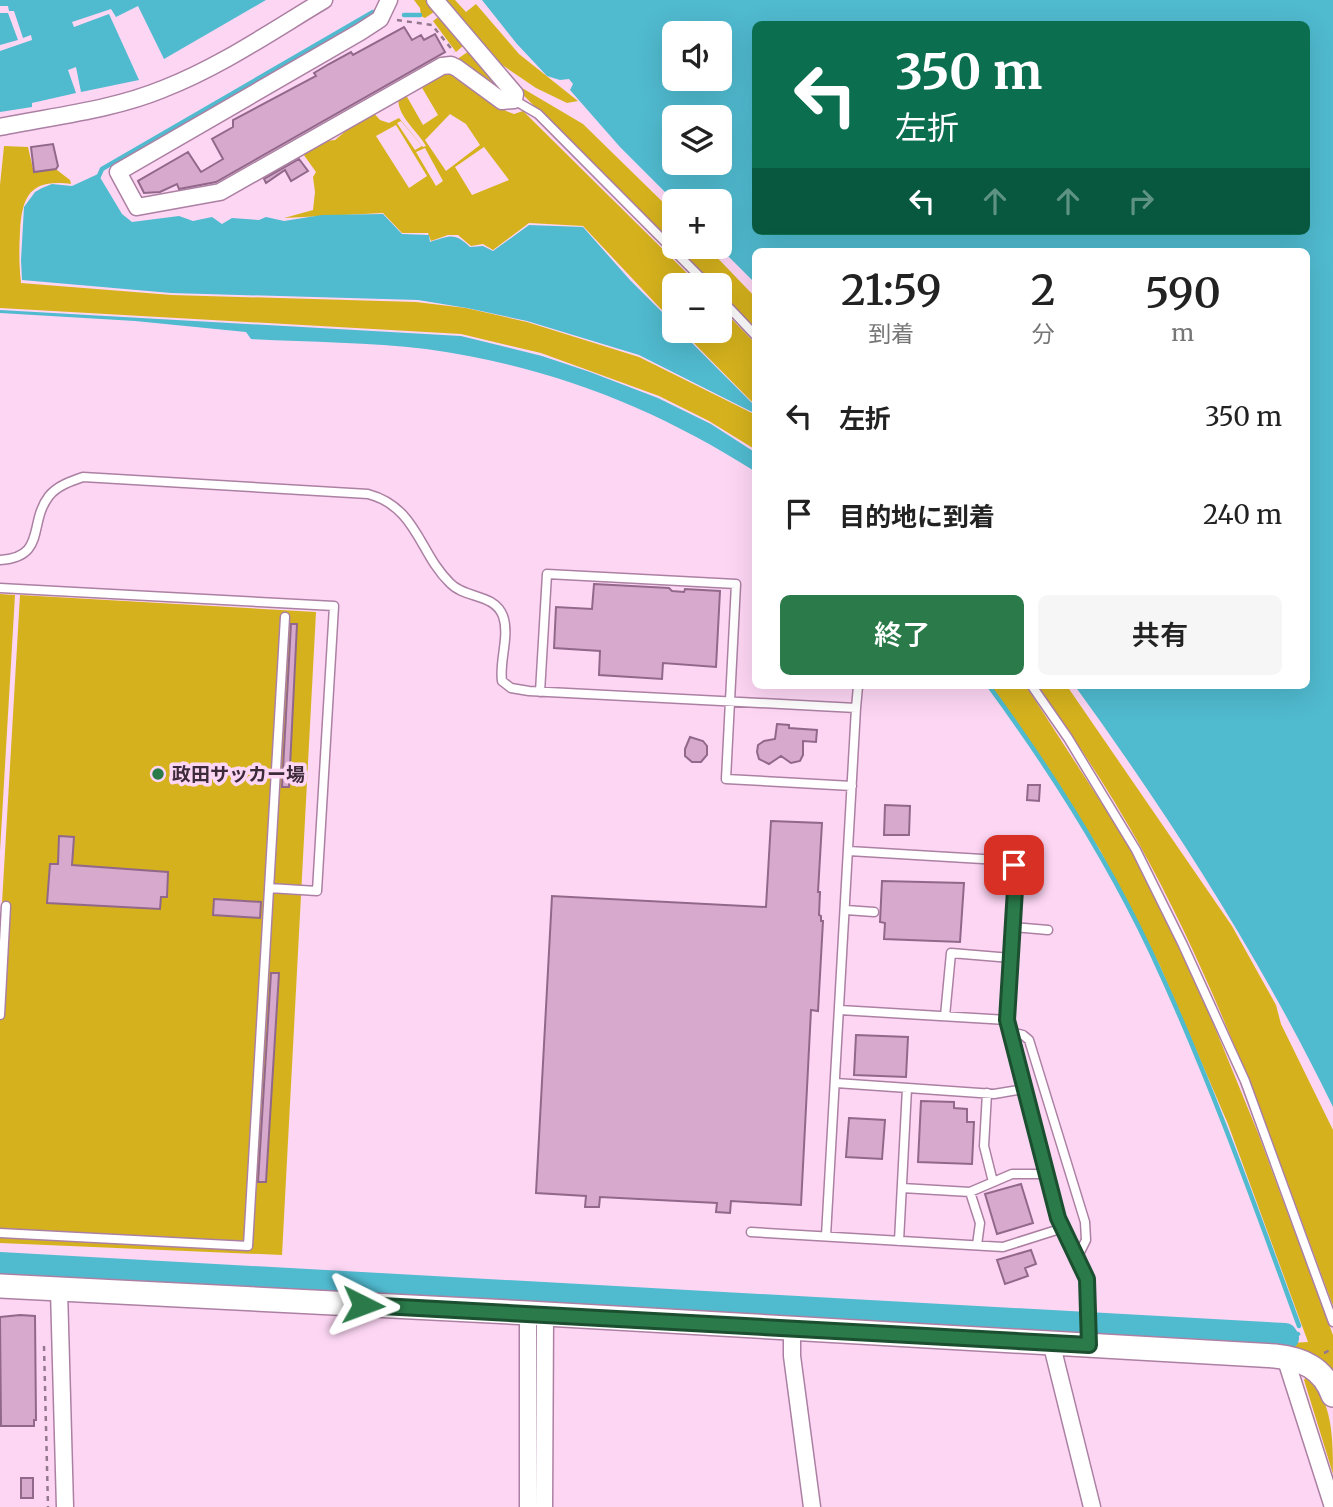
<!DOCTYPE html>
<html lang="ja">
<meta charset="utf-8">
<style>
:root{--surface:#fff;--page:#f6f6f6;--text:#222;--muted:#767676;--accent:#2a7a4a}
body{margin:0;font-family:Merriweather,"Noto Sans JP",serif;background:var(--page);color:var(--text);height:100vh;display:flex;flex-direction:column;font-size:26px;white-space:nowrap}
*{box-sizing:border-box;margin:0}
p{font-size:23px;color:var(--muted)}
.icon{flex:none;width:38px;height:38px;fill:none;stroke:currentColor;stroke-width:2;stroke-linecap:round;stroke-linejoin:round}
.map{position:relative;flex:1;overflow:hidden}
.drawer{position:absolute;left:752px;top:248px;width:558px;height:441px;display:flex;flex-direction:column;background:var(--surface);border-radius:10px;box-shadow:0 7px 28px #0002}
.drawer>*{flex:none}
.top-card{position:absolute;left:752px;top:21px;width:558px;height:214px;border-radius:10px;box-shadow:0 7px 28px #0002;background:#0b6e4f;color:#fff;overflow:hidden}
.fabs{position:absolute;left:662px;top:21px;display:grid;gap:14px}
.fabs a{display:grid;place-items:center;width:70px;height:70px;border-radius:10px;background:var(--surface);box-shadow:0 7px 28px #0002;font-size:35px}
.pin{position:absolute;display:grid;place-items:center;width:60px;height:60px;color:#fff;margin:-30px;border-radius:14px;box-shadow:0 4px 10px #0006}
.me{position:absolute;width:77px;margin:-38px;rotate:93deg;stroke-linejoin:round;filter:drop-shadow(0 0 5px #0008)}
.turn{display:flex;align-items:center;gap:24px;height:147px;padding:0 28px;font-size:32px}
.turn .icon{width:91px;height:91px;stroke-width:2.5}
.turn b{display:block;font-size:49px;line-height:60px}
.lanes{display:flex;align-items:center;height:66px;padding:0 28px;background:#0003;justify-content:center;gap:35px;direction:ltr}
.lanes .off{opacity:.35}
.eta{display:flex;justify-content:space-evenly;align-items:center;height:119px;text-align:center}
.eta b{font-size:42px;font-weight:600;line-height:49px}
.button{display:flex;gap:14px;margin-top:auto;padding:14px 28px}
.button a{flex:1;height:80px;border-radius:10px;background:var(--accent);color:#fff;font-size:28px;font-weight:600;line-height:80px;text-align:center}
.button a+a{background:var(--page);color:var(--text)}
ul{padding:0;list-style:none}
li{display:flex;align-items:center;gap:21px;height:98px;padding:0 28px}
li div{flex:1}
li b{display:block;font-size:26px}
li em{font-style:normal}
.map>svg:first-child{display:block}
</style>
<div class="map">
<svg width="1333" height="1507" viewBox="0 0 1333 1507">
<rect width="100%" height="100%" fill="#fdd6f4"/>
<path fill="#d5b21d" fill-rule="evenodd" d="M414 0H429L437 10 425 18 421 16 420 8Z
M444 0H455L466 12 476 4 519 54 578 101 567 103 536 88 492 58Z
M441 15 464 45 456 52 433 21Z
M469 51 501 88 495 93 456 60Z
M445 69 472 83 506 111 514 114 523 111 699 285H674V323L583 226 529 223 493 250 483 244 471 246 458 235H448L431 241 428 233H402L383 213 284 218 313 210 315 192 313 177 316 172 301 151 326 141 335 140 371 110 380 120 389 123 399 118 423 147 426 146C418 131 394 114 399 95ZM421 86 438 115 423 125 406 95ZM450 114 466 124 480 145 446 171 425 140ZM401 121 422 146 415 150 397 123ZM396 125 427 176 409 188 376 136ZM484 147 509 180 472 195 455 167ZM425 148 443 181 436 186 416 152Z
M517 85 583 124 674 213V244L514 86Z
M4 146 28 147 33 169 57 170 70 180 71 184C31 179 22 195 20 232 19 249 19 265 21 283L172 295 416 302 466 308 527 322 639 357 756 415V450L709 421 659 396 541 353 461 334 0 308V185Z
M676 247H707L756 298V330L719 292V285H713Z
M719 306 756 344V406L682 331H719Z
M0 594 15 595 0 851Z
M20 595 316 612 282 1255 0 1243V937Z
M991 686H1026L1130 847 1200 991 1258 1133 1333 1335V1374C1324 1358 1312 1352 1294 1350L1291 1343 1308 1342 1228 1124 1160 966 1100 850Z
M1038 686H1067L1232 926 1276 1005 1281 1024 1333 1130V1306C1275 1150 1220 989 1138 842 1108 789 1073 736 1038 686Z
M1306 1377C1333 1398 1333 1439 1333 1474L1304 1380Z"/>
<path fill="#50bacf" fill-rule="evenodd" d="M0 0H266L164 59 138 6 116 17 111 9 72 22 74 27 109 14 139 80 81 92 76 67 68 70 76 93 32 103V107L0 112V51L32 40 31 35 23 38 14 11H9L8 6H0Z
M482 0H1333V1107C1261 959 1172 820 1075 686H1307V252H756V284L719 247V201H674L620 147 570 90 573 84 569 79 560 80 547 76 517 44ZM1307 24V231H756V24ZM719 33V79H674V33ZM719 117V163H674V117Z
M0 13H8L18 40 0 45Z
M98 174 122 214 132 222 179 216 193 221 212 217 222 224 232 218 259 220 266 217 284 221 322 215 383 214 402 234 429 235 430 242C450 236 454 232 470 247L483 246 493 251 529 225 583 227 630 280 674 324V331H680L756 407V414L639 355 527 321 467 308 418 300 171 293 22 280 21 260 24 207 35 192 42 188 52 184 72 186Z
M0 310 461 336 542 356 590 372 658 398 711 424 756 453V472C652 406 549 366 426 349 369 342 308 342 251 339L246 332 135 321 0 313Z"/>
<g fill="none" stroke-linecap="round" stroke-linejoin="round">
<path stroke="#50bacf" stroke-width="4.5" d="M404 15H420
M98 178 102 169 373 12H377
M989 686C1050 769 1107 859 1151 952 1208 1074 1253 1200 1299 1326
M50 1267 51 1275
M536 1301 537 1294
M1053 1323 1054 1329
M1288 1341 1287 1338 1298 1334
M536 1436V1338"/>
<path stroke="#50bacf" stroke-width="24" d="M0 1264 1285 1335 1287 1338"/>
</g>
<path fill="#d7a9cd" stroke="#92688a" stroke-width="2" d="M404 27 412 40 421 35 424 40 435 34 445 52 216 182 179 189 177 184 160 192 144 193 138 181 188 152 201 172 223 159 212 139 233 127V120L316 76 314 73 329 64 351 52 353 55Z
M53 144 58 166 56 169 34 172 31 147Z
M299 159 308 171 291 181 285 170 266 183 264 179Z
M594 584 669 588 672 591 684 592 685 589 720 591 716 667 663 663 662 679 599 675 600 651 554 648 556 607 592 609Z
M291 624H297L289 787H282Z
M777 724 789 725V728L817 730 816 742 803 741V755L800 761 791 763 781 756 769 764 759 759 757 752 758 745 764 741 775 739Z
M690 737 703 741 707 746V755L701 762H692L685 756V749Z
M1028 785H1040L1039 801 1027 800Z
M885 805 910 806 909 835H884Z
M771 821 822 823 818 892H820L819 915 821 916V921H823L818 1011 811 1010 801 1205 731 1201 730 1213 716 1212 717 1203 600 1197 599 1207H585L586 1196 536 1193 552 896 766 907Z
M59 836 74 837 72 865 168 872 167 897H161L160 909 47 903 50 864H58Z
M882 881 964 883 960 942 884 939 885 923 880 922Z
M214 899 261 902 260 918 213 915Z
M271 973H279L266 1182H258Z
M856 1035 908 1037 906 1077 854 1075Z
M921 1101 954 1102V1108L967 1109V1122H974L972 1164 918 1162Z
M849 1118 885 1120 882 1159 846 1157Z
M1021 1184 1033 1223 997 1234 985 1194Z
M1031 1250 1036 1264 1025 1268 1028 1276 1005 1284 997 1260Z
M20 1315 35 1316 36 1420H34V1426H1L0 1317Z
M21 1478H33V1498H21Z"/>
<g fill="none" stroke-linecap="round" stroke-linejoin="round">
<defs>
<path id="lane" d="M514 100 538 114 708 285
M719 297 756 336
M0 560C47 557 28 523 49 496 57 486 71 481 83 477L368 494C417 507 419 553 450 583 465 599 494 593 503 616 510 636 499 661 502 681L511 688 529 691 856 708 826 1236
M0 588 334 606 317 891 269 888
M1032 686 1068 738 1136 850 1183 945 1245 1081 1333 1322
M540 692 547 574 736 584 726 779 852 786
M856 708 858 686
M849 851 999 860 1014 865 1016 873 1007 1020 1058 1218 1087 1279 1089 1342
M846 910 874 912
M1013 927 1048 930
M840 1010 1007 1020
M0 1015 6 906
M945 1016 951 953 1011 958
M1010 1032 1023 1035 1029 1040 1085 1222 1086 1240 1077 1258
M836 1083 994 1094 1024 1089
M987 1093 984 1146 993 1182
M902 1188 970 1192 1012 1174H1047
M970 1192 980 1223 977 1245
M751 1232 1003 1247 1063 1228
M0 1233 248 1246 285 617
M899 1241 907 1088"/>
<path id="street" d="M389 0 380 19 360 32 118 172 137 207 220 192 442 66 451 65 457 68 502 101 514 100 515 94 435 0
M0 127C54 116 112 110 163 89 220 67 272 31 324 0
M59 1290 65 1507
M792 1329V1356L812 1507
M1051 1342 1092 1507
M1285 1357 1333 1507
M528 1507V1313
M544 1507 545 1314"/>
<path id="secondary" d="M0 1286 528 1313 1275 1356C1303 1359 1323 1368 1333 1395"/>
</defs>
<use href="#lane" stroke="#ac80a3" stroke-width="11"/>
<use href="#street" stroke="#ac80a3" stroke-width="19"/>
<use href="#secondary" stroke="#ac80a3" stroke-width="26"/>
<path stroke="#94788e" stroke-width="2.5" stroke-dasharray="5 5" stroke-linecap="butt" d="M397 20 432 25 454 52
M44 1346 48 1507
M1324 1353 1333 1349"/>
<use href="#lane" stroke="#fff" stroke-width="8"/>
<use href="#street" stroke="#fff" stroke-width="16"/>
<use href="#secondary" stroke="#fff" stroke-width="23"/>
</g>
<g fill="none" stroke-linecap="round" stroke-linejoin="round">
<defs>
<path id="route" d="M363 1305 1089 1345 1087 1279 1058 1218 1007 1020 1016 873 1014 865"/>
</defs>
<use href="#route" stroke="#1b4f30" stroke-width="18"/>
<use href="#route" stroke="#2a7a4a" stroke-width="12"/>
</g>
<circle fill="#2a7a4a" stroke="#fdd6f4" stroke-width="2.5" cx="158" cy="774" r="7"/>
<g text-anchor="middle" stroke-width="7" stroke-linejoin="round" paint-order="stroke">
<g font-size="19" font-weight="bold" fill="#3d2b3a" stroke="#fdd6f4" text-anchor="start">
<text x="172" y="781">政田サッカー場</text>
</g>
</g>
</svg>
<div class="fabs">
<a><svg class="icon" aria-label="sound" viewBox="0 0 24 24"><path d="M4 9h4l5-4v14l-5-4H4zM17 9q2 3 0 6"/></svg></a>
<a><svg class="icon" aria-label="layers" viewBox="0 0 24 24"><path d="M12 4l9 5-9 5-9-5zM3 14l9 5 9-5"/></svg></a>
<a>+</a>
<a>−</a>
</div>
<div class="pin" style="left:1014px;top:865px;background:#d93025"><svg class="icon" aria-label="arrive" viewBox="0 0 24 24"><path d="M6 21V4h12l-3 4 3 4H6"/></svg></div>
<svg class="me" style="left:363px;top:1305px" viewBox="-20 -20 40 40"><path d="M0-17L14 15 0 8-14 15z" fill="#2a7a4a" stroke="#fff" stroke-width="4"/></svg>
<div class="top-card">
<div class="turn"><svg class="icon" aria-label="left" viewBox="0 0 24 24"><path d="M17 20v-9H6M10 6l-5 5 5 5"/></svg><div><b>350 m</b>左折</div></div>
<div class="lanes"><svg class="icon" aria-label="left" viewBox="0 0 24 24"><path d="M17 20v-9H6M10 6l-5 5 5 5"/></svg><svg class="icon off" aria-label="ahead" viewBox="0 0 24 24"><path d="M12 20V5M6 11l6-6 6 6"/></svg><svg class="icon off" aria-label="ahead" viewBox="0 0 24 24"><path d="M12 20V5M6 11l6-6 6 6"/></svg><svg class="icon off" aria-label="right" viewBox="0 0 24 24"><path d="M7 20v-9h11M14 6l5 5-5 5"/></svg></div>
</div>
<section class="drawer">
<div class="eta">
<div><b>21:59</b><p>到着</p></div>
<div><b>2</b><p>分</p></div>
<div><b>590</b><p>m</p></div>
</div>
<ul>
<li><svg class="icon" aria-label="left" viewBox="0 0 24 24"><path d="M17 20v-9H6M10 6l-5 5 5 5"/></svg><div><b>左折</b></div><em>350 m</em></li>
<li><svg class="icon" aria-label="arrive" viewBox="0 0 24 24"><path d="M6 21V4h12l-3 4 3 4H6"/></svg><div><b>目的地に到着</b></div><em>240 m</em></li>
</ul>
<div class="button"><a>終了</a><a>共有</a></div>
</section>
</div>
